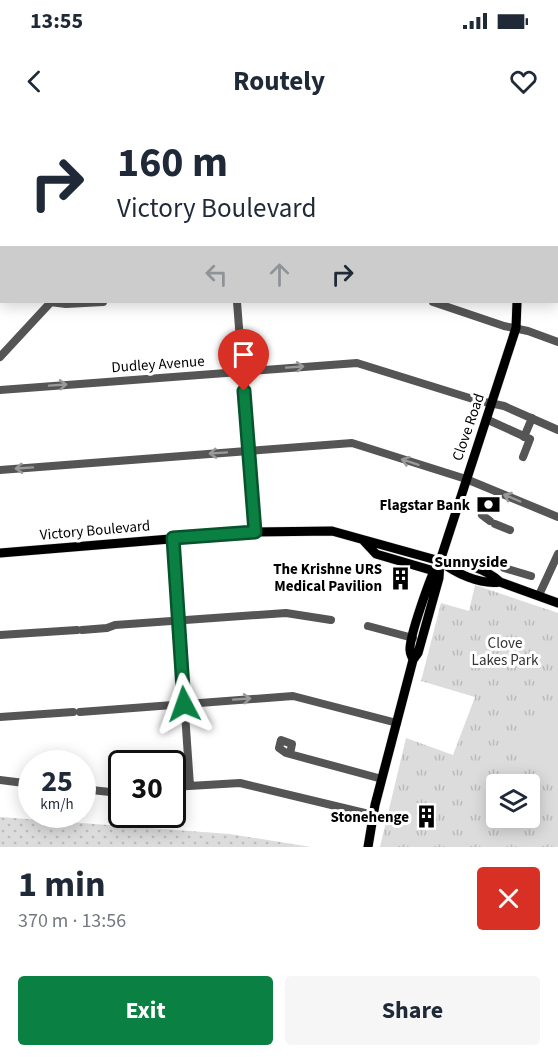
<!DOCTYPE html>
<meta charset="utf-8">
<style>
:root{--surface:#fff;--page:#f6f6f7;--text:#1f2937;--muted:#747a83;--accent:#0b8043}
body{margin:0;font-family:"Source Sans 3",sans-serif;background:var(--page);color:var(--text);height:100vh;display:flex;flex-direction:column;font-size:22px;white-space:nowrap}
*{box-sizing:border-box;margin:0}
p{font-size:20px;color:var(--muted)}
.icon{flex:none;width:33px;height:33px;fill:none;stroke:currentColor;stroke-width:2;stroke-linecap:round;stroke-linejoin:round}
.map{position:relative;height:727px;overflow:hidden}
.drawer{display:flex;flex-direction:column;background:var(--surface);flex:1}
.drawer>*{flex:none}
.top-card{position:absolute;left:0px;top:0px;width:558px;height:183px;box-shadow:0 3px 15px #0003;background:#fff;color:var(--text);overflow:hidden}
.fabs{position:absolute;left:486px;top:654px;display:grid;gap:12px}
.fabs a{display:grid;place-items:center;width:54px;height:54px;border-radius:6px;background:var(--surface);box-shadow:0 3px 15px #0003;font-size:30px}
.speed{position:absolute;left:18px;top:630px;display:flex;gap:12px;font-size:30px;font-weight:700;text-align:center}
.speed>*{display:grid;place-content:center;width:78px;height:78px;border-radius:50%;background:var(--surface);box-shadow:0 3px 15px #0003;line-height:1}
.speed small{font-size:15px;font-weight:400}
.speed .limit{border:3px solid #111;border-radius:9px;background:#fff;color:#111}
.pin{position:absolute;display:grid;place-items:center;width:51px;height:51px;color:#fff;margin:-62px -26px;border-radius:50% 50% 50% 0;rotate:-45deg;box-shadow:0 0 6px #0007}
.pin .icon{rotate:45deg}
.me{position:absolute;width:66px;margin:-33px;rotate:356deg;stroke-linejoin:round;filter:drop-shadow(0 0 4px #0008)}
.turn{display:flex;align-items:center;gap:21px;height:126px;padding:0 18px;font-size:27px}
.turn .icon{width:78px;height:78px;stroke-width:2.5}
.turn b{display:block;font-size:42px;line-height:51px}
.lanes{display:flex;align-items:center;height:57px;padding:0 18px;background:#0003;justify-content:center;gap:30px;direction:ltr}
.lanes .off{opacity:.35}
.round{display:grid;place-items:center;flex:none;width:63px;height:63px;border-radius:6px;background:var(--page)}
.summary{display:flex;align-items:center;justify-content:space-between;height:102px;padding:0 18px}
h1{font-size:36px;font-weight:700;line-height:45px}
.action{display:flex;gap:12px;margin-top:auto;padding:12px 18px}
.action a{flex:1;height:69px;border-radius:6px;background:var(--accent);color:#fff;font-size:24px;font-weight:700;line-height:69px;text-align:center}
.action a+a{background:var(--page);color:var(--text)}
.status{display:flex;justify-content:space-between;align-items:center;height:42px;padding:0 30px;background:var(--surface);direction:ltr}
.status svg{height:16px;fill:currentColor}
header{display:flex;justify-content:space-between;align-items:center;height:78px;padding:0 18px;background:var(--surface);font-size:27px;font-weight:700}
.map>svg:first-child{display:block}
</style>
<div class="status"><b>13:55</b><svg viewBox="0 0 49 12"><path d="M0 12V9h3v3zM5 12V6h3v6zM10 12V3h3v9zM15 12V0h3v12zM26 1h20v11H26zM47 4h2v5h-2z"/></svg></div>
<header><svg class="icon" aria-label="back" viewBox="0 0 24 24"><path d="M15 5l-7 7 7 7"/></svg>Routely<svg class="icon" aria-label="heart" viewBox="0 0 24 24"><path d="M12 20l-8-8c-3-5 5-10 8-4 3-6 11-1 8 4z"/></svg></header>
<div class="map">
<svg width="558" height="727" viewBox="0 0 558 727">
<defs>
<pattern id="grass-dots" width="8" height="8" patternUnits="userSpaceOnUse" patternTransform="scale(1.5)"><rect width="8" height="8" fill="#dcdcdc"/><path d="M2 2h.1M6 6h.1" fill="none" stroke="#bbb" stroke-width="1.8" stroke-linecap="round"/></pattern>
<pattern id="park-tufts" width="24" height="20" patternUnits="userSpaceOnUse" patternTransform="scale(1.5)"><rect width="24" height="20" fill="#dcdcdc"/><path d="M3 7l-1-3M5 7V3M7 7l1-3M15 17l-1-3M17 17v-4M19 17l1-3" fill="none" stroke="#bbb"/></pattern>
</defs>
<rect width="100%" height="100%" fill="#fff"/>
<path fill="url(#grass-dots)" d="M0 697 230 714 311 727H0Z"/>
<path fill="url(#park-tufts)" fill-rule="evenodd" d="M475 465 558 493V727H380L406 618 453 635 475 577 421 561 441 483 469 491ZM496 664H530V698H496Z"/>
<path fill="#dcdcdc" d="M558 593V657L553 660 518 641 517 605Z"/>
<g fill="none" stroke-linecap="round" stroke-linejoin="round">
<defs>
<path id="major" d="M527 2V0
M363 420 376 434 434 451
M0 433 255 412 332 411 440 441C458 441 486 448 500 462L558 483
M440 441C455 453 480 465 500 462
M413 540C412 536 410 534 410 530 409 517 431 455 438 443
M368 727 375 685 413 540 418 533 439 458 440 441 516 208 517 182"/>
</defs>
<use href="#major" stroke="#dbdbdb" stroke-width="10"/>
<path stroke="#555" stroke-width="8" d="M225 0V2
M327 0 330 2
M495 0 498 2
M107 2 109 0
M217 2 219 0
M556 44 558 40
M0 118 2 117
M50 182 66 184 103 182
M237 182 255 412
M433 182 504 206 528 211 558 222
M0 237 51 182
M0 270 357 243 476 280 504 286 558 310
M486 299 530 319 523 337
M524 317 532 298
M0 350 352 323 466 359 558 397
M482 395 490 401
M495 404 510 410
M173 418 190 666
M504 448 531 456
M539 475 558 434
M368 506 413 518
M82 510 107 508 115 505 286 493 331 500
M0 515 77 510
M80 592 293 576 397 603
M0 597 73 592
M290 634 292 624 281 620 279 628 286 633 382 659
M0 660 32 664
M172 667 240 663 373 695
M82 669 110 672H122"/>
<use href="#major" stroke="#000" stroke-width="9"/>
</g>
<defs><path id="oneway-shaft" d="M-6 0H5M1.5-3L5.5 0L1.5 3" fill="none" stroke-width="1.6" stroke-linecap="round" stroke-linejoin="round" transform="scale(1.5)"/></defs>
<g stroke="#999">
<use href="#oneway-shaft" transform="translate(295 247) rotate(-4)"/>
<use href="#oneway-shaft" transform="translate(58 265) rotate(-4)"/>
<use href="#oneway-shaft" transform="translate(218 333) rotate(176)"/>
<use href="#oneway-shaft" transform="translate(410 342) rotate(-162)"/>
<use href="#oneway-shaft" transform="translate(24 348) rotate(176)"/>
<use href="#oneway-shaft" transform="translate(512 378) rotate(-157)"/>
<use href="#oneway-shaft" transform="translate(242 579) rotate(-4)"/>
</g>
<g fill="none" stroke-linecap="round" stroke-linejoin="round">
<defs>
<path id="route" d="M184 584 173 418 255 412 244 271"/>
</defs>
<use href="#route" stroke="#07532c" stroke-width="15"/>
<use href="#route" stroke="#0b8043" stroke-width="10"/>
</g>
<defs>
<symbol id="bank-bare" viewBox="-9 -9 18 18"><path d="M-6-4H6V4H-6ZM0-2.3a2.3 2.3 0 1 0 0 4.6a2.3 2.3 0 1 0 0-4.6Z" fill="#000" stroke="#fff" stroke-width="2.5" paint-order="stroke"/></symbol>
<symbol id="building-bare" viewBox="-9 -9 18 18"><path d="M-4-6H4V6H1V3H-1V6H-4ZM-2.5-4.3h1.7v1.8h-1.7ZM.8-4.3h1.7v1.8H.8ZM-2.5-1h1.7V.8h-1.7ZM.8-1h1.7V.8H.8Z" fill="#000" stroke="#fff" stroke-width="2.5" paint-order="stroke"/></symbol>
</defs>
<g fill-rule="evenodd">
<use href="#bank-bare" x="472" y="368" width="33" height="33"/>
<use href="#building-bare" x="384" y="442" width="33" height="33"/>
<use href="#building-bare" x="410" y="680" width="33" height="33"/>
</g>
<g text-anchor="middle" stroke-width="6" stroke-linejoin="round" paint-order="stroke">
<g font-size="15" fill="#000" stroke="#fff">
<text transform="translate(158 244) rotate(-4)" y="5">Dudley Avenue</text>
<text transform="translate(468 307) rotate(-71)" y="5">Clove Road</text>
<text transform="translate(95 410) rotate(-5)" y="5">Victory Boulevard</text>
</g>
<g font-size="15" font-weight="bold" fill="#000" stroke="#fff" text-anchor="end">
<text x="470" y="390">Flagstar Bank</text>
<text x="382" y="454">The Krishne URS<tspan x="382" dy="17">Medical Pavilion</tspan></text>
<text x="409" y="702">Stonehenge</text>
</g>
<g font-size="15" fill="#333" stroke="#fff">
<text x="505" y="528">Clove<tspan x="505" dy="17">Lakes Park</tspan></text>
</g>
<g font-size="16" font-weight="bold" fill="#000" stroke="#fff">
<text x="471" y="447">Sunnyside</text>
</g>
</g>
</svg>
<div class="fabs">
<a><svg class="icon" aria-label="layers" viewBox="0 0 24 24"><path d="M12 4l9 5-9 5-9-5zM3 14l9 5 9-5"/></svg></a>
</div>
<div class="speed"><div>25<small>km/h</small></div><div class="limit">30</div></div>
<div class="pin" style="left:244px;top:271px;background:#d93025"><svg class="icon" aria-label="arrive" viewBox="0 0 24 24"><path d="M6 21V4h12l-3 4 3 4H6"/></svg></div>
<svg class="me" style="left:184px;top:584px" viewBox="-20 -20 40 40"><path d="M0-17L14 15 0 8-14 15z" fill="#0b8043" stroke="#fff" stroke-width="4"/></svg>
<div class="top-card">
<div class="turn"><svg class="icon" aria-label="right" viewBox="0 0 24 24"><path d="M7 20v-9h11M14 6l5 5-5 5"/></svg><div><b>160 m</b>Victory Boulevard</div></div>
<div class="lanes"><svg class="icon off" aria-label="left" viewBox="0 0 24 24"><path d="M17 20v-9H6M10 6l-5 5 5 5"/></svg><svg class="icon off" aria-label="ahead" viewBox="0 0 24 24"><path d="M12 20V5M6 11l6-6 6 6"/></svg><svg class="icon" aria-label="right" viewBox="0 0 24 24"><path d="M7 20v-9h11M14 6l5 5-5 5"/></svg></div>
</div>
</div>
<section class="drawer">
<div class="summary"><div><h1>1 min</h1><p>370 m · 13:56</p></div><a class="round" style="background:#d93025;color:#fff"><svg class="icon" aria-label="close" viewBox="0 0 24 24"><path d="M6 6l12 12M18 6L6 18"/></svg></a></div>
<div class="action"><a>Exit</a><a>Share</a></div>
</section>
